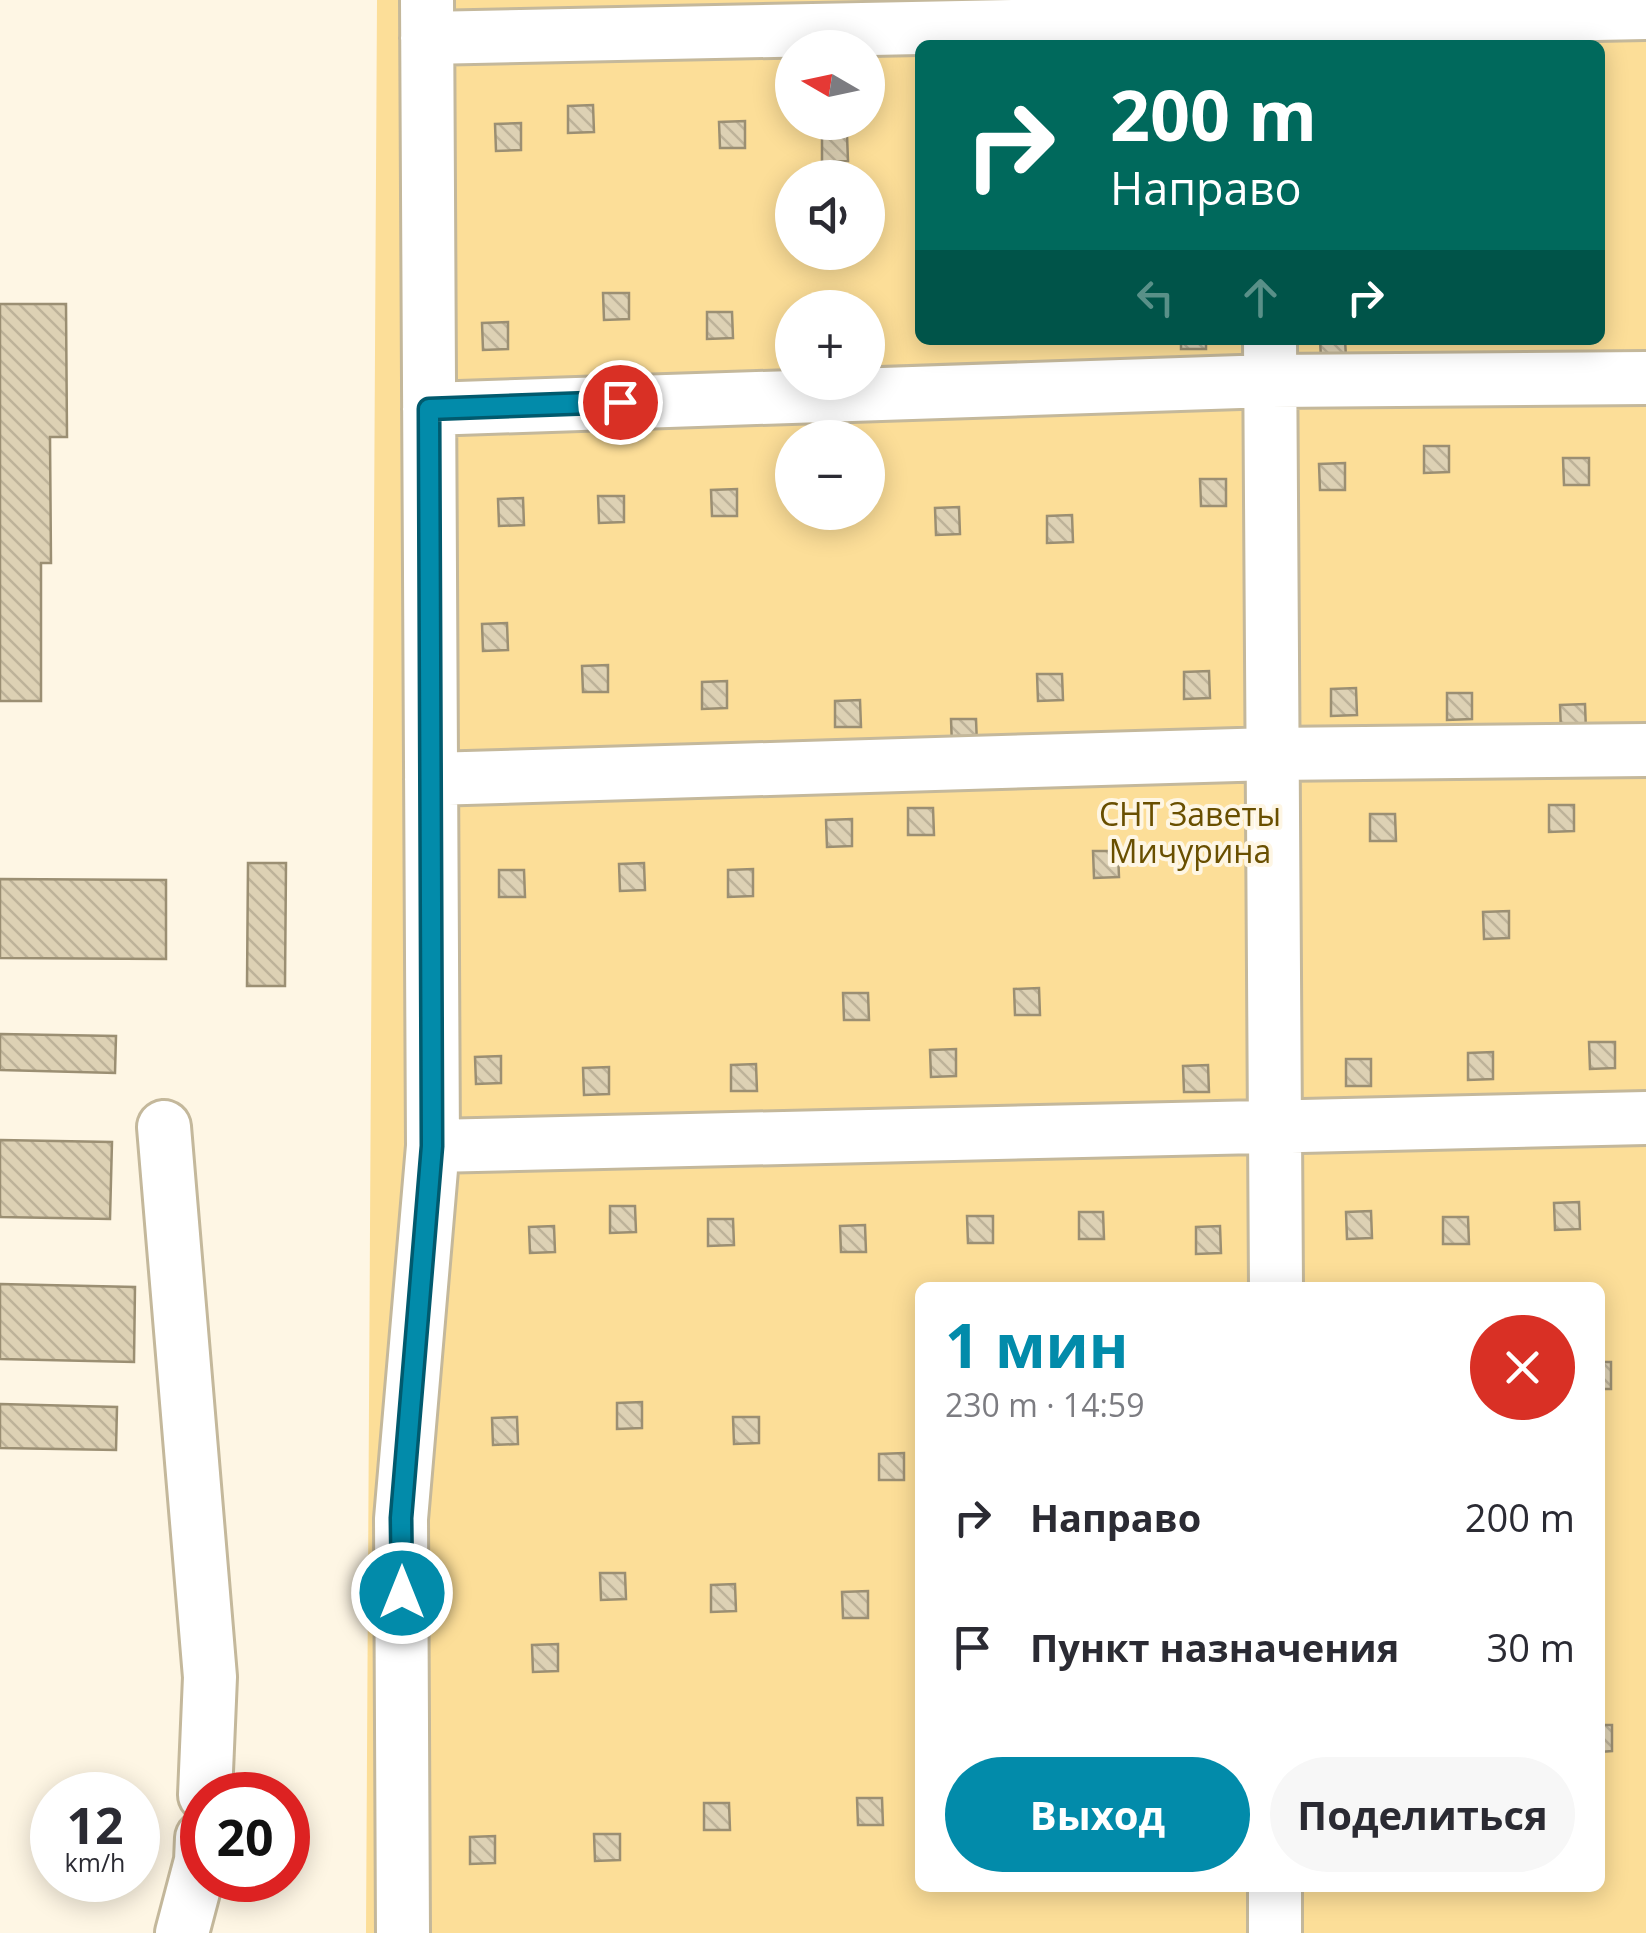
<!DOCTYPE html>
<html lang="ru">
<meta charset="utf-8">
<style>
:root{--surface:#fff;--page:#f7f7f7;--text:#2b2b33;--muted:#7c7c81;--accent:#028baa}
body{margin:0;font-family:"Open Sans",sans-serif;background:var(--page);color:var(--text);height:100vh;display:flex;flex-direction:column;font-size:38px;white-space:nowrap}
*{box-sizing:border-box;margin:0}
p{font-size:32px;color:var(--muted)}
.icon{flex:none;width:55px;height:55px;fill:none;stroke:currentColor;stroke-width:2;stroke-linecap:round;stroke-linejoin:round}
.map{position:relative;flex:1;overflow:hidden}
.side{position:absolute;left:915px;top:1282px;width:690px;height:610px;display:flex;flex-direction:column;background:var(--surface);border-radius:15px;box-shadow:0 5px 25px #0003}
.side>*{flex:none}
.top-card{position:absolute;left:915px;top:40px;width:690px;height:305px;border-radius:15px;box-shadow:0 5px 25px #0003;background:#00695c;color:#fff;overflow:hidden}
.needle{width:65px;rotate:279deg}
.controls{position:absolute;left:775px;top:30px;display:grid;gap:20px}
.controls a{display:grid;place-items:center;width:110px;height:110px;border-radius:50%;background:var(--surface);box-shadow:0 5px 25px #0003;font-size:50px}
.speed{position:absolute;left:30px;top:1772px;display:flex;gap:20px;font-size:50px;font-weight:700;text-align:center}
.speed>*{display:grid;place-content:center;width:130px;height:130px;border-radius:50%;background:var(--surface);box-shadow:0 5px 25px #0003;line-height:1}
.speed small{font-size:25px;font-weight:400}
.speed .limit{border:15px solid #d22;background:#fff;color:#111}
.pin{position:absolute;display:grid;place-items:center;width:85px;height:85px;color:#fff;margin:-42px;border:5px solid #fff;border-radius:50%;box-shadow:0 2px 10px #0007}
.me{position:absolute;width:110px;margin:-55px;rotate:0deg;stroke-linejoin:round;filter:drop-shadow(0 0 8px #0008)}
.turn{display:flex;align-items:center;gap:35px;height:210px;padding:0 30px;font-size:45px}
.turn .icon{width:130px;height:130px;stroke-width:2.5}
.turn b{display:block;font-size:70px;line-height:85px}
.lanes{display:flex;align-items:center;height:95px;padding:0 30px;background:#0003;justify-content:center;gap:50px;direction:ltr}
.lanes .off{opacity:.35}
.round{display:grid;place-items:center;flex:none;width:105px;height:105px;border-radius:52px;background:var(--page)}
.summary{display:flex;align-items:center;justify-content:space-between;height:170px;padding:0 30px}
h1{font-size:60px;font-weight:700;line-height:75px;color:var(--accent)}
.cta{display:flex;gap:20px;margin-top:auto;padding:20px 30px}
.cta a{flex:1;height:115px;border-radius:60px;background:var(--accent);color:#fff;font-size:40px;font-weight:700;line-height:115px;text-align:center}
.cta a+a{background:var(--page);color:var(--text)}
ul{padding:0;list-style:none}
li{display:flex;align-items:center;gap:30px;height:130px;padding:0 30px}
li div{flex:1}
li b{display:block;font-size:38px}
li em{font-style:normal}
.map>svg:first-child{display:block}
</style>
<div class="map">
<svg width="1646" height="1933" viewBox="0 0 1646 1933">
<defs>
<pattern id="building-back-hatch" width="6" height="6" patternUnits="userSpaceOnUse" patternTransform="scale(2.5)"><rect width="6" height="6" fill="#ddd1b4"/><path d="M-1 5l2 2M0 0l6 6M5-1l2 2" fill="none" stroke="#bdb299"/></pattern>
</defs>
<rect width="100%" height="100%" fill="#fef6e4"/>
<path fill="#fcde98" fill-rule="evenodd" d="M377 0H1646V1933H366ZM920 45H1600V340H920ZM792 48H868V122H792ZM792 178H868V252H792ZM792 308H868V382H792ZM792 438H868V512H792ZM920 1288H1600V1888H920Z"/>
<path fill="url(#building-back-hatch)" stroke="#9b8f73" stroke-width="2.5" d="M593 105 594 132 568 133V106Z
M745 121V148H720L719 122Z
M521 123V150L496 151 495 124Z
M822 135H847L848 161 822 162Z
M603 293H629V319L604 320Z
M0 304H66L67 437H50L51 563H41V701H0Z
M707 312H732L733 338 707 339Z
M508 322V349L483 350 482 323Z
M1181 340H1206V349H1181Z
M1320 340H1345L1346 357 1321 358Z
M1424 446H1449V472L1424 473Z
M1563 458H1589V485H1564Z
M1345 463V490H1320L1319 464Z
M1200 479H1226V506H1201Z
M737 489V516H712L711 490Z
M598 496H624V522L599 523Z
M523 498 524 525 499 526 498 499Z
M959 507 960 534 936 535 935 508Z
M1072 515 1073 542 1047 543V516Z
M507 623 508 650 483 651 482 624Z
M608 665V692H583L582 666Z
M1209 671 1210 698 1184 699V672Z
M1037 674H1062L1063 700 1038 701Z
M727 681V708L702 709V682Z
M1356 688 1357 715 1331 716V689Z
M1447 693H1472V719L1447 720Z
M860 700 861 727H835V701Z
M1585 704 1586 731 1561 732 1560 705Z
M951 719H976L977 745 952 746Z
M1549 805H1574V831L1549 832Z
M908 808H933L934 835H908Z
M1370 814H1395L1396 841H1370Z
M852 819V846L827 847 826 820Z
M1093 851H1118L1119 877 1094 878Z
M248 863H286L285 986H247Z
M644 863 645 890 620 891 619 864Z
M753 869V896L728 897V870Z
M499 870H524L525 897H499Z
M0 879 166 880V959L0 958Z
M1509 911V938L1484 939 1483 912Z
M1039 988 1040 1015H1015L1014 989Z
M843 993H868L869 1020H844Z
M0 1034 116 1036 115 1073 0 1070Z
M1589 1042H1615V1068L1590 1069Z
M956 1049V1076L931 1077 930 1050Z
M1493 1052V1079L1468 1080V1053Z
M501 1056V1083L476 1084 475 1057Z
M1346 1059H1371V1086H1346Z
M756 1064 757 1091H731V1065Z
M1208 1065 1209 1092H1184L1183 1066Z
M609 1067V1094L584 1095 583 1068Z
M0 1140 112 1142 110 1219 0 1217Z
M1579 1202 1580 1229 1555 1230 1554 1203Z
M610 1206H635L636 1232 610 1233Z
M1371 1211 1372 1238 1347 1239 1346 1212Z
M1079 1212H1103L1104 1239H1079Z
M967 1216H993V1243H968Z
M1443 1217H1468L1469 1244H1443Z
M708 1219H733L734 1245 708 1246Z
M865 1225 866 1252H841L840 1226Z
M554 1226 555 1252 530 1253 529 1227Z
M1220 1226 1221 1253 1196 1254V1227Z
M0 1284 135 1287 134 1362 0 1359Z
M1600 1362H1611V1389H1600Z
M642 1402V1428L617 1429V1403Z
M0 1404 117 1407 116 1450 0 1448Z
M517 1417 518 1444 493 1445 492 1418Z
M733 1417H759V1443L734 1444Z
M904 1453V1480H879V1454Z
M600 1573H625L626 1599 601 1600Z
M735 1584 736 1611 711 1612V1585Z
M868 1591V1618H843L842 1592Z
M558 1644V1671L533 1672 532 1645Z
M1600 1725H1612V1751L1600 1752Z
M857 1798H882L883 1825H858Z
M704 1803H729L730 1830H704Z
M594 1834H620V1860L595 1861Z
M495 1836V1863L470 1864V1837Z"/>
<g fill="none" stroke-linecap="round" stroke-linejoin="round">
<defs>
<path id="minor" d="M427 38 1646 13
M1270 340 1276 1288
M429 409 1270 381 1646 378
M431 779 1272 754 1646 750
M164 1127 210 1677 205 1795
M433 1146 1646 1118
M1275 1888V1933
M182 1933 201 1861 202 1838
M403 1933 401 1519 433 1146 427 0"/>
</defs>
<use href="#minor" stroke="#c4b89b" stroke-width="58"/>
<use href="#minor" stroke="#fff" stroke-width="52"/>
</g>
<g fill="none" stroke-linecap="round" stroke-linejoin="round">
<defs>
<path id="route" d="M402 1593 401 1518 432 1146 429 409 620 402"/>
</defs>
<use href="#route" stroke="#015a6e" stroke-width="25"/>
<use href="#route" stroke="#028baa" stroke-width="18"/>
</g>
<g text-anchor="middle" stroke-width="8" stroke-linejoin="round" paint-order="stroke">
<g font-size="32" fill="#694f00" stroke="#fef6e4">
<text x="1190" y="826">СНТ Заветы<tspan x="1190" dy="37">Мичурина</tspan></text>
</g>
</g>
</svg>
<div class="controls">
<a><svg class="needle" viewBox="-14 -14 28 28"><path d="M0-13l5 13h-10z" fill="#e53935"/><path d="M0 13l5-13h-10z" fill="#7c7c81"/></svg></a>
<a><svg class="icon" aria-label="sound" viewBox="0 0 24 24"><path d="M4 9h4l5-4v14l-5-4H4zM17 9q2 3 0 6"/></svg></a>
<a>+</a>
<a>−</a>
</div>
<div class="speed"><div>12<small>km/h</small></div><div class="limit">20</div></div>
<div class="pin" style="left:620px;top:402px;background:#d93025"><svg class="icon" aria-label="arrive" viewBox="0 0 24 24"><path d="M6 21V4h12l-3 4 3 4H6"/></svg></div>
<svg class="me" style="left:402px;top:1593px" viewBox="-20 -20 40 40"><circle r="17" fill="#028baa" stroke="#fff" stroke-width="3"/><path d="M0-11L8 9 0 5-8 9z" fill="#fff"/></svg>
<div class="top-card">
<div class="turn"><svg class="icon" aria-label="right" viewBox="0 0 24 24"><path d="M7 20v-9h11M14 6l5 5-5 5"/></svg><div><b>200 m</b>Направо</div></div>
<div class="lanes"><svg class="icon off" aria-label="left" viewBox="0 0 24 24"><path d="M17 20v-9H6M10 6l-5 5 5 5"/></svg><svg class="icon off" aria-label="ahead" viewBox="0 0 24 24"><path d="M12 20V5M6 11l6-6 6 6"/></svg><svg class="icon" aria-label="right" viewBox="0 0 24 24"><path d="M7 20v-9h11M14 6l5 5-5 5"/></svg></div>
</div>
<section class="side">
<div class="summary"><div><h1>1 мин</h1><p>230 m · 14:59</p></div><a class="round" style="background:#d93025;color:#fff"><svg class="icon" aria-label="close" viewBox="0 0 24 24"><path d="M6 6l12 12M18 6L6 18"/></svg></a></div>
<ul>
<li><svg class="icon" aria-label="right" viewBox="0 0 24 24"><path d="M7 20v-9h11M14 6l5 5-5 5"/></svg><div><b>Направо</b></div><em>200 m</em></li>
<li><svg class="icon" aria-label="arrive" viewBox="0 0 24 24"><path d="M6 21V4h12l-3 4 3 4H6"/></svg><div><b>Пункт назначения</b></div><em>30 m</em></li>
</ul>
<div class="cta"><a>Выход</a><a>Поделиться</a></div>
</section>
</div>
